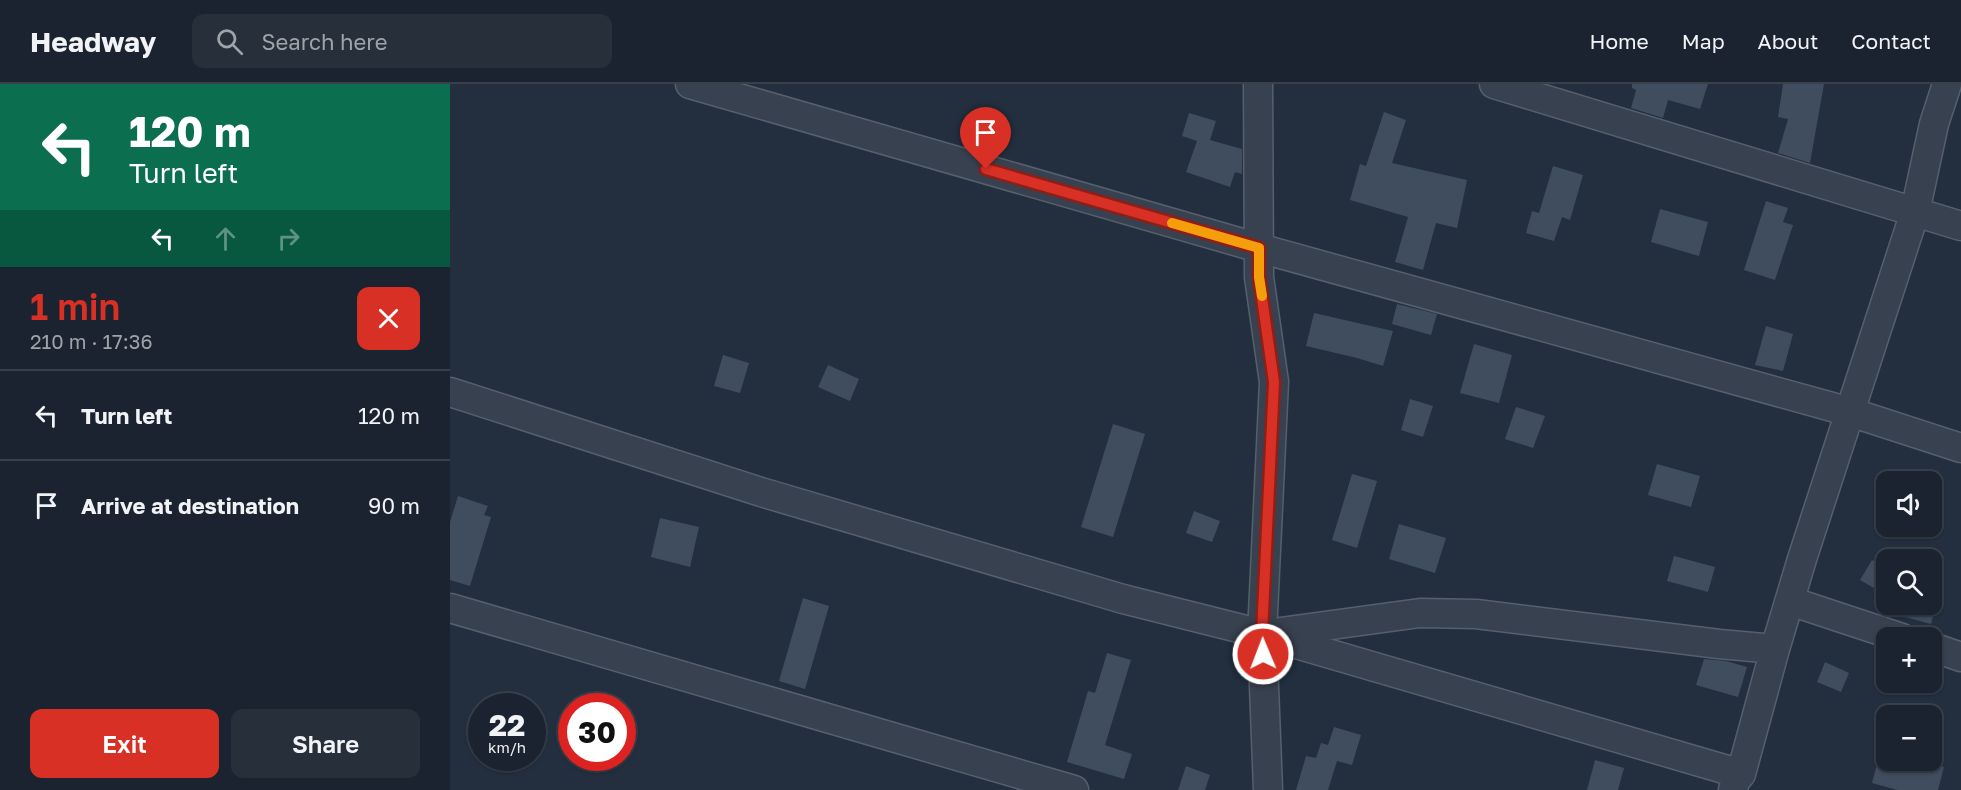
<!DOCTYPE html>
<meta charset="utf-8">
<style>
:root{--surface:#1a232f;--page:#272f3b;--text:#f1f3f6;--muted:#9fa4aa;--line:#38404b;--accent:#d93025}
body{margin:0;font-family:"Golos Text",sans-serif;background:var(--page);color:var(--text);height:100vh;display:flex;flex-direction:column;font-size:22px;white-space:nowrap}
*{box-sizing:border-box;margin:0}
p{font-size:20px;color:var(--muted)}
.icon{flex:none;width:33px;height:33px;fill:none;stroke:currentColor;stroke-width:2;stroke-linecap:round;stroke-linejoin:round}
.map{position:relative;flex:1;overflow:hidden}
.details{display:flex;flex-direction:column;background:var(--surface);width:450px}
.details>*{flex:none}
.hud{background:#0b6e4f;color:#fff;overflow:hidden}
.buttons{position:absolute;left:1426px;top:387px;display:grid;gap:12px}
.buttons a{display:grid;place-items:center;width:66px;height:66px;border-radius:12px;background:var(--surface);box-shadow:0 2px 4px #0004,0 0 0 2px var(--line);font-size:30px}
.speed{position:absolute;left:18px;top:609px;display:flex;gap:12px;font-size:30px;font-weight:700;text-align:center}
.speed>*{display:grid;place-content:center;width:78px;height:78px;border-radius:50%;background:var(--surface);box-shadow:0 2px 4px #0004,0 0 0 2px var(--line);line-height:1}
.speed small{font-size:15px;font-weight:400}
.speed .limit{border:9px solid #d22;background:#fff;color:#111}
.pin{position:absolute;display:grid;place-items:center;width:51px;height:51px;color:#fff;margin:-62px -26px;border-radius:50% 50% 50% 0;rotate:-45deg;box-shadow:0 0 6px #0007}
.pin .icon{rotate:45deg}
.me{position:absolute;width:66px;margin:-33px;rotate:359deg;stroke-linejoin:round;filter:drop-shadow(0 0 4px #0008)}
.turn{display:flex;align-items:center;gap:21px;height:126px;padding:0 30px;font-size:27px}
.turn .icon{width:78px;height:78px;stroke-width:2.5}
.turn b{display:block;font-size:42px;line-height:51px}
.lanes{display:flex;align-items:center;height:57px;padding:0 30px;background:#0003;justify-content:center;gap:30px;direction:ltr}
.lanes .off{opacity:.35}
.round{display:grid;place-items:center;flex:none;width:63px;height:63px;border-radius:12px;background:var(--page)}
.headline{display:flex;align-items:center;justify-content:space-between;height:102px;padding:0 30px}
h1{font-size:36px;font-weight:600;line-height:45px;color:var(--accent)}
.primary-button{display:flex;gap:12px;margin-top:auto;padding:12px 30px}
.primary-button a{flex:1;height:69px;border-radius:12px;background:var(--accent);color:#fff;font-size:24px;font-weight:600;line-height:69px;text-align:center}
.primary-button a+a{background:var(--page);color:var(--text)}
ul{padding:0;list-style:none}
li{display:flex;align-items:center;gap:18px;height:90px;padding:0 30px;border-top:2px solid var(--line)}
li div{flex:1}
li b{display:block;font-size:22px}
li em{font-style:normal}
header{display:flex;align-items:center;gap:36px;box-sizing:border-box;height:84px;padding:0 30px;background:var(--surface);border-bottom:2px solid var(--line)}
header strong{font-size:28px}
nav{display:flex;gap:33px;margin-inline-start:auto;font-size:21px}
.search{width:420px;height:54px;background:var(--page);display:flex;align-items:center;gap:15px;box-sizing:border-box;padding:0 21px;border-radius:12px;color:var(--muted);font-size:22px}
main{display:flex;flex:1;min-height:0}
.map>svg:first-child{display:block}
</style>
<header>
<strong>Headway</strong>
<div class="search"><svg class="icon" aria-label="search" viewBox="0 0 24 24"><circle cx="10" cy="10" r="6"/><path d="M15 15l6 6"/></svg>Search here</div>
<nav><a>Home</a><a>Map</a><a>About</a><a>Contact</a></nav>
</header>
<main>
<section class="details">
<div class="hud">
<div class="turn"><svg class="icon" aria-label="left" viewBox="0 0 24 24"><path d="M17 20v-9H6M10 6l-5 5 5 5"/></svg><div><b>120 m</b>Turn left</div></div>
<div class="lanes"><svg class="icon" aria-label="left" viewBox="0 0 24 24"><path d="M17 20v-9H6M10 6l-5 5 5 5"/></svg><svg class="icon off" aria-label="ahead" viewBox="0 0 24 24"><path d="M12 20V5M6 11l6-6 6 6"/></svg><svg class="icon off" aria-label="right" viewBox="0 0 24 24"><path d="M7 20v-9h11M14 6l5 5-5 5"/></svg></div>
</div>
<div class="headline"><div><h1>1 min</h1><p>210 m · 17:36</p></div><a class="round" style="background:#d93025;color:#fff"><svg class="icon" aria-label="close" viewBox="0 0 24 24"><path d="M6 6l12 12M18 6L6 18"/></svg></a></div>
<ul>
<li><svg class="icon" aria-label="left" viewBox="0 0 24 24"><path d="M17 20v-9H6M10 6l-5 5 5 5"/></svg><div><b>Turn left</b></div><em>120 m</em></li>
<li><svg class="icon" aria-label="arrive" viewBox="0 0 24 24"><path d="M6 21V4h12l-3 4 3 4H6"/></svg><div><b>Arrive at destination</b></div><em>90 m</em></li>
</ul>
<div class="primary-button"><a>Exit</a><a>Share</a></div>
</section>
<div class="map">
<svg width="1511" height="706" viewBox="0 0 1511 706">
<rect width="100%" height="100%" fill="#232f3f"/>
<path fill="#3f4d5f" d="M1182 0H1258L1250 25 1218 16 1213 34 1181 24 1186 6 1182 4Z
M1333 0H1374L1360 79 1328 69 1338 35 1328 33Z
M934 28 956 36 942 79 1017 96 1007 144 986 139 973 186 945 178 958 133 900 116 910 80 916 82Z
M739 29 766 37 760 56 792 65V90L785 88 780 103 736 88 747 57 732 52Z
M1103 82 1133 91 1120 136 1112 133 1104 157 1076 149 1082 127 1089 129Z
M1316 117 1338 124 1333 138 1343 141 1325 196 1294 186Z
M1210 125 1258 138 1249 172 1201 158Z
M947 220 987 230 981 251 942 240Z
M864 229 943 247 933 282 907 274 856 262Z
M1316 242 1343 250 1333 287 1305 281Z
M1024 260 1062 271 1049 319 1010 309Z
M273 271 299 279 290 309 264 302Z
M378 281 409 295 400 317 368 303Z
M960 315 983 322 973 353 951 346Z
M1066 323 1095 332 1083 364 1055 355Z
M663 340 695 350 663 453 631 443Z
M1207 380 1250 392 1241 423 1198 411Z
M902 390 927 397 907 464 882 456Z
M8 412 38 422 34 431 41 433 20 502 0 496V438Z
M744 427 770 437 762 458 736 449Z
M210 434 249 443 240 483 201 473Z
M949 440 996 454 985 489 939 475Z
M1224 472 1265 483 1258 508 1217 497Z
M1422 476 1437 485V499L1431 508 1410 496Z
M353 514 379 522 355 605 329 597Z
M1430 520H1486L1481 540 1429 526Z
M657 569 681 576 655 661 682 670 674 695 617 678 638 607 645 609Z
M1254 575 1276 577 1297 583 1288 613 1246 601Z
M1375 578 1399 589 1391 608 1367 598Z
M884 643 911 651 902 681 887 677 878 706H846L856 672 866 674 871 659 878 661Z
M1145 676 1174 684 1168 706H1137Z
M1428 676H1470L1494 683 1488 706H1447L1422 699Z
M736 682 760 691 755 706H728Z"/>
<g fill="none" stroke-linecap="round" stroke-linejoin="round">
<defs>
<path id="minor" d="M240 0 809 164 1400 328 1511 364
M808 0 809 193 824 298 812 550 818 706
M1044 0 1511 142
M0 308 311 408 673 515 812 550 1291 690
M1340 517 1452 554
M0 524 624 706
M823 549 970 529 1026 530 1269 560 1325 565
M1482 563 1511 573
M1283 706 1285 697 1291 690 1325 565 1352 475 1465 128 1484 40 1497 0"/>
</defs>
<use href="#minor" stroke="#565f6d" stroke-width="31"/>
<use href="#minor" stroke="#38414f" stroke-width="28"/>
</g>
<g fill="none" stroke-linecap="round" stroke-linejoin="round">
<defs>
<path id="route" d="M536 85 809 164V193L824 298 812 550 813 570"/>
</defs>
<use href="#route" stroke="#8d1f18" stroke-width="15"/>
<use href="#route" stroke="#d93025" stroke-width="10"/>
<path stroke="#f59e0b" stroke-width="10" d="M722 139 809 164V193L812 212"/>
</g>
</svg>
<div class="buttons">
<a><svg class="icon" aria-label="sound" viewBox="0 0 24 24"><path d="M4 9h4l5-4v14l-5-4H4zM17 9q2 3 0 6"/></svg></a>
<a><svg class="icon" aria-label="search" viewBox="0 0 24 24"><circle cx="10" cy="10" r="6"/><path d="M15 15l6 6"/></svg></a>
<a>+</a>
<a>−</a>
</div>
<div class="speed"><div>22<small>km/h</small></div><div class="limit">30</div></div>
<div class="pin" style="left:536px;top:85px;background:#d93025"><svg class="icon" aria-label="arrive" viewBox="0 0 24 24"><path d="M6 21V4h12l-3 4 3 4H6"/></svg></div>
<svg class="me" style="left:813px;top:570px" viewBox="-20 -20 40 40"><circle r="17" fill="#d93025" stroke="#fff" stroke-width="3"/><path d="M0-11L8 9 0 5-8 9z" fill="#fff"/></svg>
</div>
</main>
